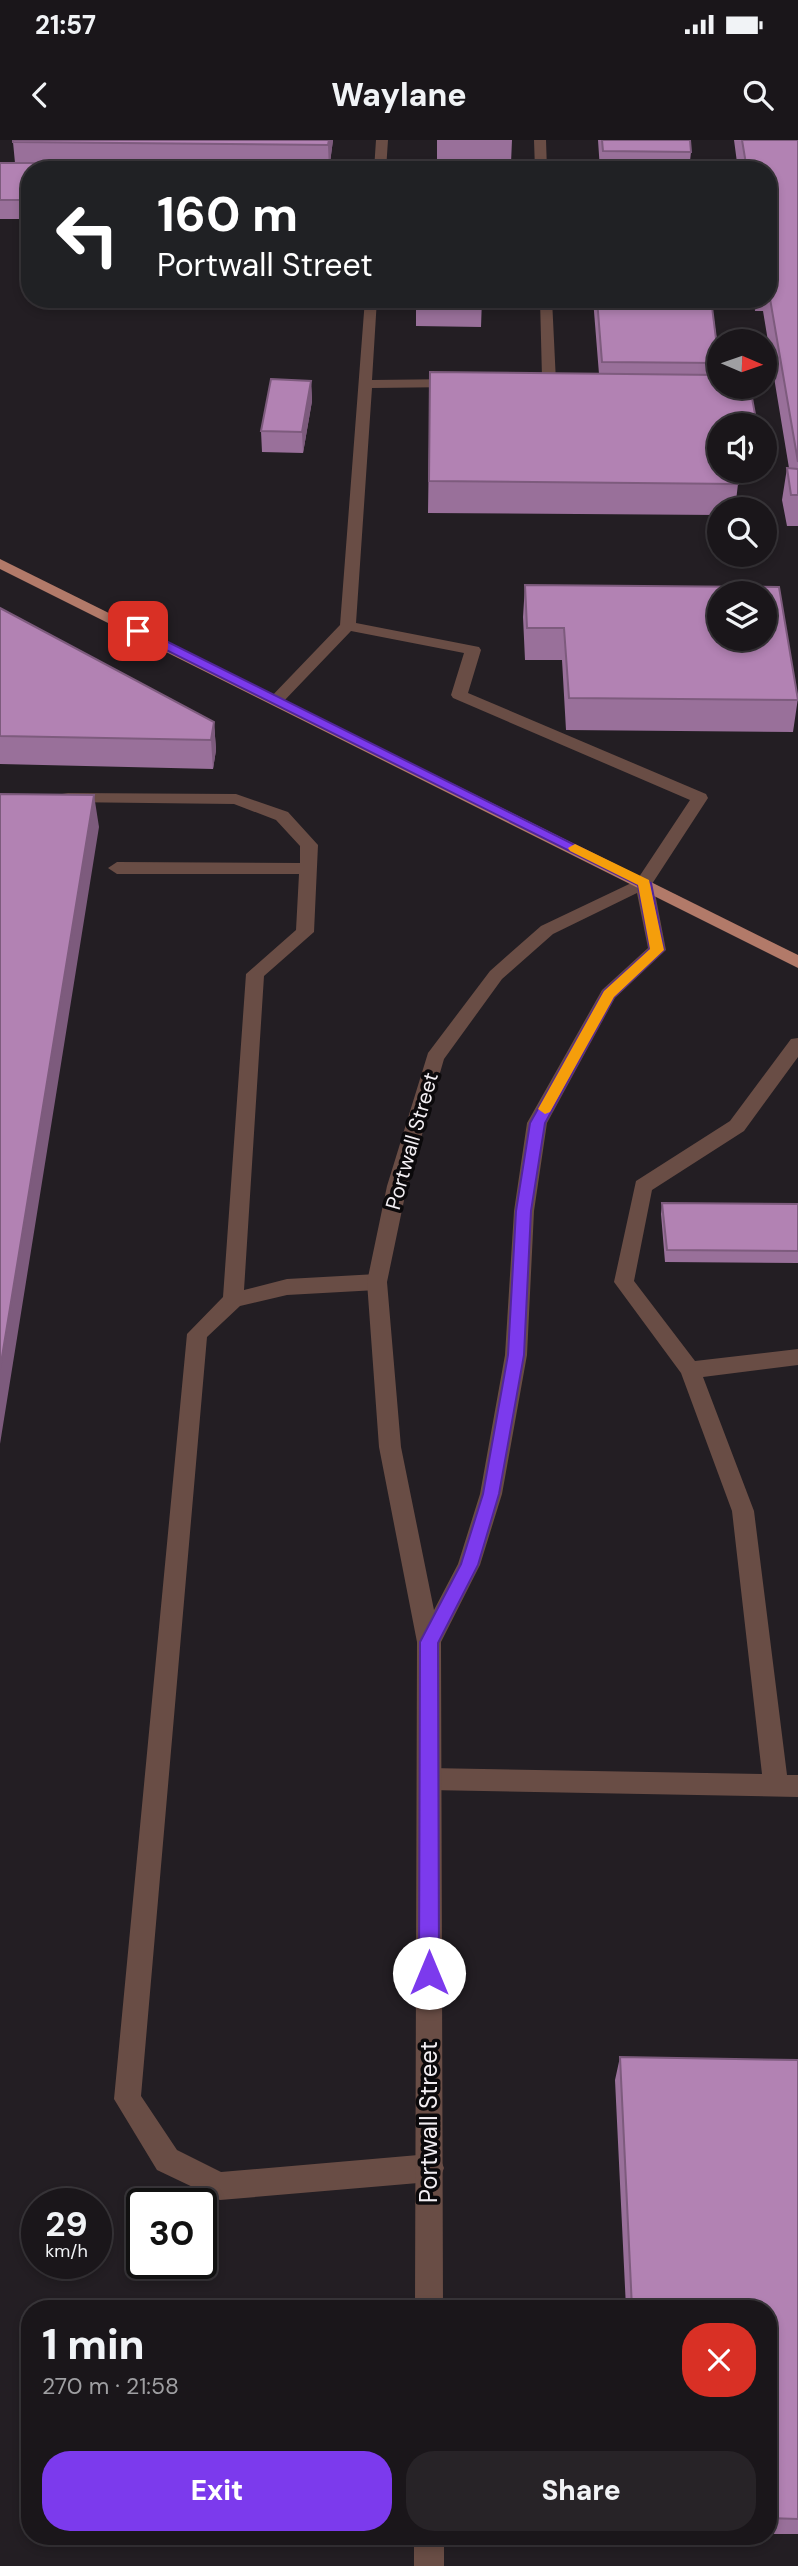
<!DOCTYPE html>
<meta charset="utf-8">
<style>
:root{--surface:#1a161a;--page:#272327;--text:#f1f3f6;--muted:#9f9fa2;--line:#383539;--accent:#7c3aed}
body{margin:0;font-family:"DM Sans",sans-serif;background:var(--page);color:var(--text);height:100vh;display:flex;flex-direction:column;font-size:26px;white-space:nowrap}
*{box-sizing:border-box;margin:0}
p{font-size:23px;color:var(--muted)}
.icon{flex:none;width:38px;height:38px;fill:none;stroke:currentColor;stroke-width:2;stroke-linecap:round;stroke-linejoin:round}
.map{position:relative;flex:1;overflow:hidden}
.drawer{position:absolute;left:21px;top:2160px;width:756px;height:245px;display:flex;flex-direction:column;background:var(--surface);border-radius:28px;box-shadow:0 4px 10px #0003,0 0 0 2px var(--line)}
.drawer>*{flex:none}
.top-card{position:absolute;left:21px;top:21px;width:756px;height:147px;border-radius:28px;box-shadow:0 4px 10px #0003,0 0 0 2px var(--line);background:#202124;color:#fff;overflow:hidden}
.needle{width:46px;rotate:92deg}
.controls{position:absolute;left:707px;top:189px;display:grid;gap:14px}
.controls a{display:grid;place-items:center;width:70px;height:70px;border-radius:50%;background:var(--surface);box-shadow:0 4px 10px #0003,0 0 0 2px var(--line);font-size:35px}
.speed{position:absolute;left:21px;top:2048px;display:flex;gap:14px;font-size:35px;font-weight:700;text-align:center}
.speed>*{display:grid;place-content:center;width:91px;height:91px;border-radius:50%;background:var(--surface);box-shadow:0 4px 10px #0003,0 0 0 2px var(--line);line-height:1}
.speed small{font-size:18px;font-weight:400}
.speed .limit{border:4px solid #111;border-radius:10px;background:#fff;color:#111}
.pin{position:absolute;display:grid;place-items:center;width:60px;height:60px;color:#fff;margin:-30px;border-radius:14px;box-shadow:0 4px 10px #0006}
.me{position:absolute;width:77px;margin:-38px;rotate:0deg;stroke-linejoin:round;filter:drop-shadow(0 0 5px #0008)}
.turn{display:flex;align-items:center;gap:24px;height:147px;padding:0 21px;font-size:32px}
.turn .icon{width:91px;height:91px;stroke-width:2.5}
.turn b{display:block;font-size:49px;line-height:60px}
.round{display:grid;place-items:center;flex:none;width:74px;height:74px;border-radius:28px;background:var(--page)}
.summary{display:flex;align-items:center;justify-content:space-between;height:119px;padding:0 21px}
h1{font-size:42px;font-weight:800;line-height:52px}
.cta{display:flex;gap:14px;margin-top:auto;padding:14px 21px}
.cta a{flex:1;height:80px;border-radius:28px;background:var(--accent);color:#fff;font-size:28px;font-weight:800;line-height:80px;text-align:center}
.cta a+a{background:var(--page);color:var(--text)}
.status{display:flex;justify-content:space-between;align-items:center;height:49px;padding:0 35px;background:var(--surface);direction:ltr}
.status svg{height:19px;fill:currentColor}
header{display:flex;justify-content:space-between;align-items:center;height:91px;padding:0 21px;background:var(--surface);font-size:32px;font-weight:800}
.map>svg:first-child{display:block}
</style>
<div class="status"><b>21:57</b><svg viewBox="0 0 49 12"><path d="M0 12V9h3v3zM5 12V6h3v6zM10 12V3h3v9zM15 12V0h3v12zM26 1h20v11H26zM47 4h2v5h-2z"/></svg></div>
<header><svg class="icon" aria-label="back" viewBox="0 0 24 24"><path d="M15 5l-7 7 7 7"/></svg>Waylane<svg class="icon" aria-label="search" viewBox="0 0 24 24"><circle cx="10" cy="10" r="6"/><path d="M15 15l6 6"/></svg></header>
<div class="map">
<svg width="798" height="2426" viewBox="0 0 798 2426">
<rect width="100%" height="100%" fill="#231e23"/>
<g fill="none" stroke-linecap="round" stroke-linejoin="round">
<path fill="#694d45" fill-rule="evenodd" d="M376 0H388L386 30H374Z
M534 0H546L547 30H535Z
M365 159H377L372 240 457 239 464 243 457 247 372 248 356 483 479 507 481 510 468 553 706 654 708 658 650 747 644 749 635 743 690 660 453 558 451 555 464 513 351 491 282 563 276 565 268 560 340 485Z
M540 159H552L556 242C550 248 535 248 526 246V240L542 238Z
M68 653 236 654 288 672 318 705 314 792 264 836 244 1150 287 1139 377 1134 384 1137 387 1142 384 1147 377 1150 287 1155 240 1166 207 1197 141 1956 177 2010 221 2032 430 2014 440 2018 444 2028 440 2038 430 2042 220 2060 157 2030 114 1959 187 1194 223 1157 246 834 296 790 299 734H117L108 728 117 722 300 723V706L276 680 234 664 62 662 60 658 62 654Z
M798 898V917L744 991 652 1050 634 1141 695 1221 798 1209V1225L703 1237 754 1371 787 1635H798V1657L429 1650 420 1647 417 1639 420 1631 429 1628 762 1634 732 1371 681 1233 614 1142 636 1041 730 981 791 899Z"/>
<path fill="#694d45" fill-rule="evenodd" d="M644 737 653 743 666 810 615 858 547 983 534 1071 527 1215 502 1354 480 1425 441 1502 443 2168H415L417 1502 379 1307 367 1142 387 1046 428 913 490 831 541 786ZM637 753 648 808 602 850 527 983 514 1071 505 1215 480 1354 458 1424 434 1470 401 1307 387 1142 407 1046 444 919 502 839 553 794Z
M414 2396H444V2426H414Z"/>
<path fill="#b27a69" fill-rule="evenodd" d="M0 419 798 815V828L0 429Z"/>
</g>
<path fill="#99709a" d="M333 0 329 30H30L29 79H0V23H15L13 2Z
M437 0H512L511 23 437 22Z
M598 0H690L691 12 689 30H600Z
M734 0H798V386H787L782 360 787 328H789L763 171H755L754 159H768V30H738Z
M416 159H482L481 187 416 186Z
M593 159H711L719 216V285L738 344 735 369H719V375L428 373 430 232 599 234Z
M311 241 312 261 303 313 262 312 261 291Z
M525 445 798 558 793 592 566 590 562 520H525L523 477Z
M0 468 214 582 216 610 213 629 0 624Z
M662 1063 798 1064V1123L665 1122 661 1074Z
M620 1917 798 1920V2394H768V2168H626L615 1940Z"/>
<path fill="#7d5b7d" d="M329 0H333L329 30 328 5Z
M30 46V75L29 79 26 60Z
M311 241 312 261 303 313 302 292Z
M214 582 216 610 213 629 211 600Z
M94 655 99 687 0 1304V1229Z"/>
<path fill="#b282b3" stroke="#7d5b7d" stroke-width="2" fill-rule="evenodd" d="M13 0H329L328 5 13 2Z
M602 0H690L691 12 603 11Z
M742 0H798V322L768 147V30H747Z
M0 23H35L34 30H30V46L26 60H0Z
M416 159H482V167L416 166Z
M597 159H711L719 223 602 222Z
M430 232 719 235V247H750L757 285H719V331H736L738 344 429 341Z
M271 239 311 241 302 292 261 291Z
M787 328 798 329V355H791Z
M525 445 779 447 798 560 569 558 564 488H527ZM719 453H765V499H719Z
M0 468 214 582 211 600 0 596Z
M0 654 94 655 0 1229Z
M662 1063 798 1064V1111L667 1110Z
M620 1917 798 1920V2379L768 2378V2168H632Z"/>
<path fill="#7c3aed" stroke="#51269a" stroke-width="2" d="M134 489H142L651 743 664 810 614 857 545 983 531 1071 524 1215 499 1354 478 1425 438 1503 439 1833 436 1840 429 1843 422 1840 419 1833 420 1502 461 1424 483 1354 508 1215 516 1071 530 983 604 851 650 809 638 745 134 494Z"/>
<path fill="#f59e0b" d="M575 704 649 740 664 810 614 857 550 972 545 974 538 969 604 851 650 809 638 745 570 711 568 708Z"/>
<g text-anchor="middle" stroke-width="7" stroke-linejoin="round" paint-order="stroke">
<g font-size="21" fill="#f3eff3" stroke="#0b090b">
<text transform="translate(412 1001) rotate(-74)" y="7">Portwall Street</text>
</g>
<g font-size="24" fill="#f3eff3" stroke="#0b090b">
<text transform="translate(429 1982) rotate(-90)" y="8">Portwall Street</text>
</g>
</g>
</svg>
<div class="controls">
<a><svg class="needle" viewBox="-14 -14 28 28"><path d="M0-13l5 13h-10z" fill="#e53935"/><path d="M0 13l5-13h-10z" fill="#9f9fa2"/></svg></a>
<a><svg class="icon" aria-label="sound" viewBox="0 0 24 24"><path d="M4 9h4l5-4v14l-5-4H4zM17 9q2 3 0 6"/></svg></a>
<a><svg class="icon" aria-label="search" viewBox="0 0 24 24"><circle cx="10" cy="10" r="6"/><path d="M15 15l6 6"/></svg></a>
<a><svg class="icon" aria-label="layers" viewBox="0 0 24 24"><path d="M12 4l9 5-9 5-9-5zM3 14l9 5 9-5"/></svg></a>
</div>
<div class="speed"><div>29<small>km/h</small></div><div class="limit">30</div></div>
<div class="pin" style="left:138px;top:491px;background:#d93025"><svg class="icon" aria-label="arrive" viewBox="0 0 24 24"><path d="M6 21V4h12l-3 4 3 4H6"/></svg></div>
<svg class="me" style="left:429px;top:1833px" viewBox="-20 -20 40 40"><circle r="19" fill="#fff"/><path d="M0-13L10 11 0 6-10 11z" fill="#7c3aed"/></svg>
<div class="top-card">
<div class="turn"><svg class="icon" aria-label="left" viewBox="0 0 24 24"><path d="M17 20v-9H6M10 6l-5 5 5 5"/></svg><div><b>160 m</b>Portwall Street</div></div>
</div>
<section class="drawer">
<div class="summary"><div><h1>1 min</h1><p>270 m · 21:58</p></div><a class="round" style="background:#d93025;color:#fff"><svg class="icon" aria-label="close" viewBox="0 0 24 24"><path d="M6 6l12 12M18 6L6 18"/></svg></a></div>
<div class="cta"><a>Exit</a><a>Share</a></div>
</section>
</div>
